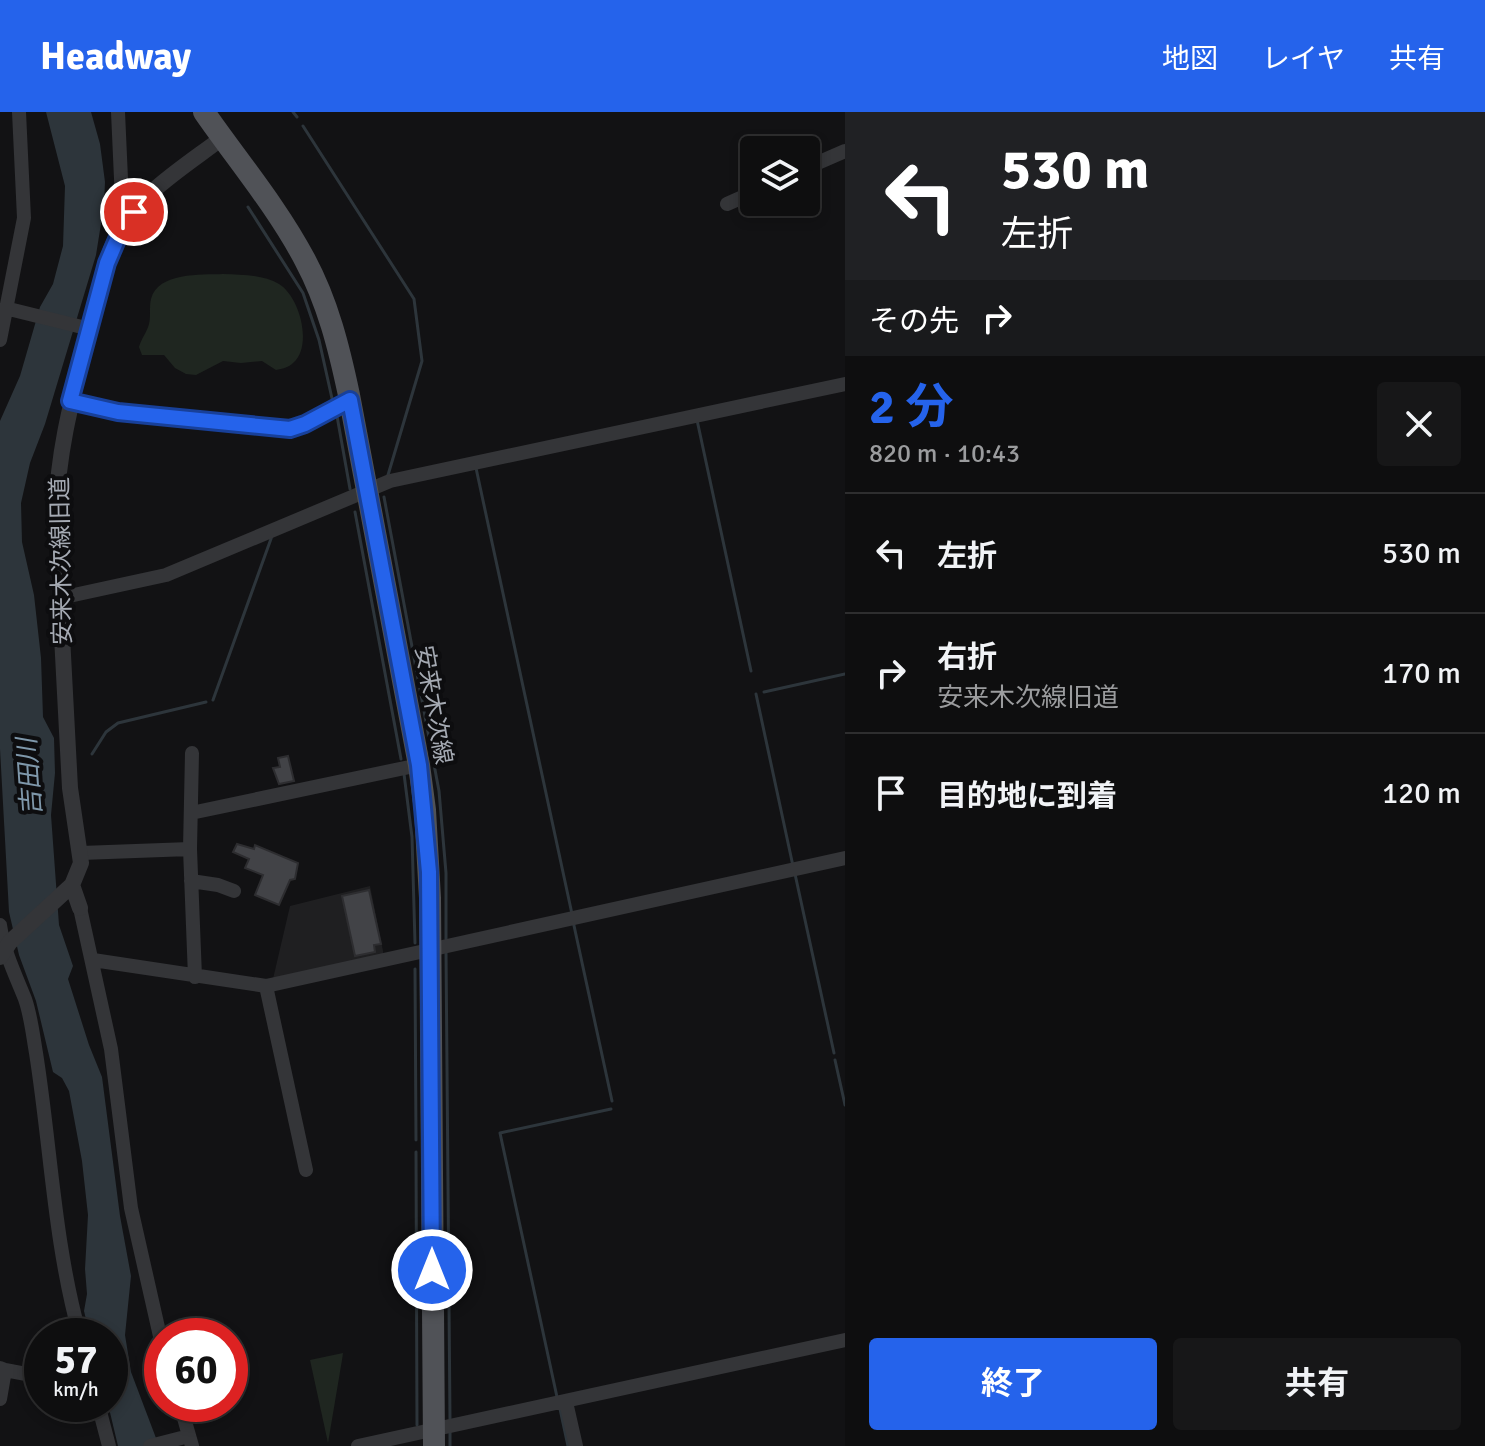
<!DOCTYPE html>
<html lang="ja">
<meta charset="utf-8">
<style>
:root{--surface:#0e0e0f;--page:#171718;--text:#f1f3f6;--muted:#9b9c9e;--line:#2e2e2f;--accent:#2563eb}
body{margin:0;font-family:Signika,"Noto Sans JP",sans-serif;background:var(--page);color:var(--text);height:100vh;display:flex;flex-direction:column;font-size:30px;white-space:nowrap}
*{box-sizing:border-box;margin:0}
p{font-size:26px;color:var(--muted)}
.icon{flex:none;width:44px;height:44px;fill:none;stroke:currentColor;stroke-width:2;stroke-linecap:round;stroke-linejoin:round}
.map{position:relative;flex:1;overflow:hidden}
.details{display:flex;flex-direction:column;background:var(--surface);width:640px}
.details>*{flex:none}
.hud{background:#202124;color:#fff;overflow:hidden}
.controls{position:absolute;left:740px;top:24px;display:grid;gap:16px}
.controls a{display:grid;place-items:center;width:80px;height:80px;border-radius:8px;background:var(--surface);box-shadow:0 4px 12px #0003,0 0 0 2px var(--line);font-size:40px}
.speed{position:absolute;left:24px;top:1206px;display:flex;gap:16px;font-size:40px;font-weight:700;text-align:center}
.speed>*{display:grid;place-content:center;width:104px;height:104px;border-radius:50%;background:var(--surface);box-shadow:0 4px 12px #0003,0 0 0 2px var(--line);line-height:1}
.speed small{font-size:20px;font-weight:400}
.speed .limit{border:12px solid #d22;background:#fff;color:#111}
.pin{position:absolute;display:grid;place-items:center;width:68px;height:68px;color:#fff;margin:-34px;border:4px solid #fff;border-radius:50%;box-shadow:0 2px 8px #0007}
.me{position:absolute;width:88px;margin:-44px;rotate:0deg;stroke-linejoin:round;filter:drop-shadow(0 0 6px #0008)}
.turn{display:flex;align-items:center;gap:28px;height:168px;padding:0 24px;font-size:36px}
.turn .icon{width:104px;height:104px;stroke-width:2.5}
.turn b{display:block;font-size:56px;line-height:68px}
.then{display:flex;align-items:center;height:76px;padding:0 24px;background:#0003;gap:16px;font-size:30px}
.round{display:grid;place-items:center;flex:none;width:84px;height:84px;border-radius:8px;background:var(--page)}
.headline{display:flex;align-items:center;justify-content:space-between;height:136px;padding:0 24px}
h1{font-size:48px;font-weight:700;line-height:60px;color:var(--accent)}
.button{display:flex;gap:16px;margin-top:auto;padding:16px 24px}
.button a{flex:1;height:92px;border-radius:8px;background:var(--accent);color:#fff;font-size:32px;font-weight:700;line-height:92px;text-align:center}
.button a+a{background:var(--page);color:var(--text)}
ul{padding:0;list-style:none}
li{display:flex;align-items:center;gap:24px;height:120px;padding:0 24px;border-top:2px solid var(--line)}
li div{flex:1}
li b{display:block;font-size:30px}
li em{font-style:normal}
header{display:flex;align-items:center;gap:48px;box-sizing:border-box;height:112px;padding:0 40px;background:var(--accent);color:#fff}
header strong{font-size:38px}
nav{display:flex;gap:44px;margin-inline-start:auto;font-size:28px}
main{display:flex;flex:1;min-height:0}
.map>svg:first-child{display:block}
</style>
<header>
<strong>Headway</strong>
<nav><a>地図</a><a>レイヤ</a><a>共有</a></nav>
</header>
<main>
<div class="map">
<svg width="845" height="1334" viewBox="0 0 845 1334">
<rect width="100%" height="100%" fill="#121214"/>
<path fill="#1f1f21" d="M370 774 384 844 273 867 290 794Z"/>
<path fill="#1f2620" d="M223 162C241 163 263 162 279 172 300 185 313 234 293 251 289 255 282 257 276 258L262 249 241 251 223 249 196 263 186 262 175 256 164 243H142L139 235C141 227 147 220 149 212 151 204 149 195 151 187 158 160 201 163 223 162Z
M343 1241 342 1248 328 1331 310 1248Z"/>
<path fill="#2d353b" d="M46 0H91L100 32 105 70 104 93 96 143 45 312 30 351 21 391 22 430 34 483 41 546 43 605 54 626 55 661 51 703 59 813 73 854 68 867 89 933 102 965 120 1104 131 1164 125 1223 131 1260 159 1334H118L108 1292H110V1224H90L84 1199 87 1182 85 1157 88 1103 82 1049 69 979 62 966 53 960 36 889 19 843 9 800 0 637V309L20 264 40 195 53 172 63 134 65 74Z"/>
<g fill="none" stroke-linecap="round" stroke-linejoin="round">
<path stroke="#2d353b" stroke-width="3" d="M293 0 297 5
M303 14 414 187 422 249 388 363
M248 95 303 181 319 228 333 291
M337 304 350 377
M697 308 751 559
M476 356 572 802
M384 385 439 679 446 761V827
M355 400 401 647
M764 580 845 562
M756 582 793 754
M213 588 272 424
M92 642 106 620 118 611 206 590
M404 662 412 725 415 831
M795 762 834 941
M573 809 612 989
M446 839 450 1307
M415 857 416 1028
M835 948 845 993
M416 1040 417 1313
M557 1285 500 1021 611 997
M560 1297 568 1334
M450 1319V1334"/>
</g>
<path fill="#424347" stroke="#2d2d30" stroke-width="2" d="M288 644 294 669 279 672 273 656 280 655 278 646Z
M237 732 254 737 255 733 298 751 295 767 290 768 279 793 255 783 263 763 245 756 249 747 233 740Z
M369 778 381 832 374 833 375 840 355 844 342 784Z"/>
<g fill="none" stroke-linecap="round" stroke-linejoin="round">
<path stroke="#343538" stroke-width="14" d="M118 0 122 89 134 100
M806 56 845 39
M727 92 754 80
M5 196 90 217
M0 228 24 106 19 0
M70 289 118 300 290 317 305 312 350 288
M60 486 166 463 390 369 845 272
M192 641 190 737 195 865
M191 701 419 653
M81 741 190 737
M191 769 218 773 234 779
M80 796 111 937 131 1096 162 1233
M0 813C4 840 15 862 25 887 31 904 33 924 36 941 51 1036 54 1131 80 1224
M93 848 266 874 845 746
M266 874 306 1058
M0 1256 5 1258 0 1287
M5 1258 42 1265
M566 1290 576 1334
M98 1292 109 1334
M180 1292 192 1334
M150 1334 189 1324
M358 1334 845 1228"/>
<path stroke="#343538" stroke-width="16" d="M72 773 80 796
M0 845 10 830 72 773 81 751 70 676 56 410C56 341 74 279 91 213 99 181 104 144 122 115 145 78 188 52 222 26"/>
<path stroke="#505257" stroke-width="22" d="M204 0C238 49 277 95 305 148 328 191 339 236 349 283L419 653 425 698 430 786 434 1334"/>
</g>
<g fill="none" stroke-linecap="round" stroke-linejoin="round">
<defs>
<path id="route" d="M134 100 122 116 107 151 70 289 118 300 290 317 305 312 350 288 419 653 429 760 432 1158"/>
</defs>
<use href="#route" stroke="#184099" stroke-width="20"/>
<use href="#route" stroke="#2563eb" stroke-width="14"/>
</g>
<g text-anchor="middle" stroke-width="8" stroke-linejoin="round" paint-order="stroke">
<g font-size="24" fill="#a5aab3" stroke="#0d0d0f">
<text transform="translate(61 449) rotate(-91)" y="8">安来木次線旧道</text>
<text transform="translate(434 593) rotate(80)" y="8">安来木次線</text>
</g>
<g font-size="26" font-style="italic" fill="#7f98ab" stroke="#0d0d0f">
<text transform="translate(29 665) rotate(-94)" y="9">吉田川</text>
</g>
</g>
</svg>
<div class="controls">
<a><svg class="icon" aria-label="layers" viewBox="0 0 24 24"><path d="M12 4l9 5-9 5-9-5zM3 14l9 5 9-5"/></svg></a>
</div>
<div class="speed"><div>57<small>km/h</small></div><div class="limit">60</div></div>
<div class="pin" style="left:134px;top:100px;background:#d93025"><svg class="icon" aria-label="arrive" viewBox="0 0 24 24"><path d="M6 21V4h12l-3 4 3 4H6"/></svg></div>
<svg class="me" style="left:432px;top:1158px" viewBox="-20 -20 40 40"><circle r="17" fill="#2563eb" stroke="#fff" stroke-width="3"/><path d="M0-11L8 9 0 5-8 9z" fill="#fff"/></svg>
</div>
<section class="details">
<div class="hud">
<div class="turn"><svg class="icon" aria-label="left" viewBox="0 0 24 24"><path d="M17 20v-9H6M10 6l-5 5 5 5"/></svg><div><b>530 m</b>左折</div></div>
<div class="then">その先<svg class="icon" aria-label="right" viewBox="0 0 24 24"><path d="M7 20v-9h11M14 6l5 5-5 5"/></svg></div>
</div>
<div class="headline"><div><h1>2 分</h1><p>820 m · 10:43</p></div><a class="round"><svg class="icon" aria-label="close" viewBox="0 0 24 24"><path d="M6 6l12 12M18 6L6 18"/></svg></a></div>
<ul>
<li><svg class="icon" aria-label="left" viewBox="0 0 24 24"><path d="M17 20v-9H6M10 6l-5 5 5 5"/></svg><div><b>左折</b></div><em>530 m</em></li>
<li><svg class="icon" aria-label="right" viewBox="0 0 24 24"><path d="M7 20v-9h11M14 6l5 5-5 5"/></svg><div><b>右折</b><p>安来木次線旧道</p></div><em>170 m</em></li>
<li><svg class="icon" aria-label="arrive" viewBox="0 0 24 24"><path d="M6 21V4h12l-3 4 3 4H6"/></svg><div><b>目的地に到着</b></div><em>120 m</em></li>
</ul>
<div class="button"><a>終了</a><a>共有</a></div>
</section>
</main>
